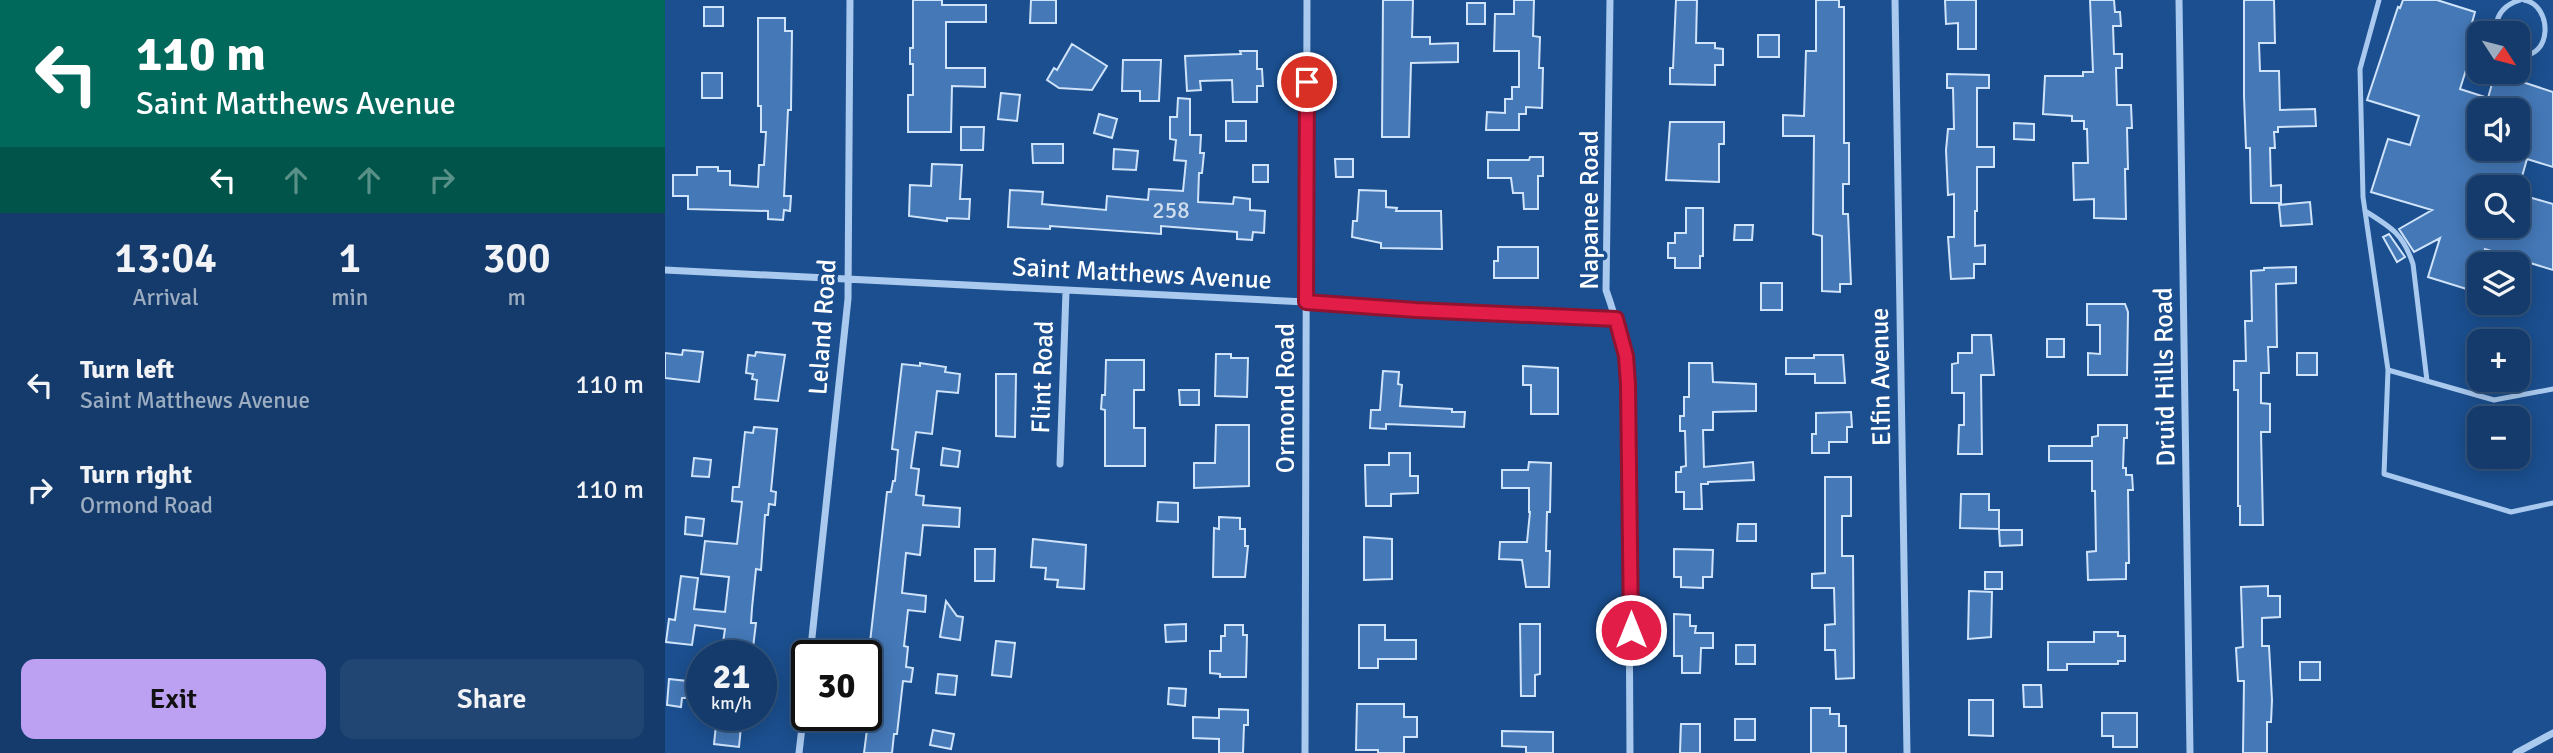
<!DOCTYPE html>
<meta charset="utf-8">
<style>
:root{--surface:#143b6b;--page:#214673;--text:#f1f3f6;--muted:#9dadc1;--line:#33557e;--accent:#bca0f2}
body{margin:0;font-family:Signika,sans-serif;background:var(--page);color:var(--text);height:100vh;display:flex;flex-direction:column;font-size:26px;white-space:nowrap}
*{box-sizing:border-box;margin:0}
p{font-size:23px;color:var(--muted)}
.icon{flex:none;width:38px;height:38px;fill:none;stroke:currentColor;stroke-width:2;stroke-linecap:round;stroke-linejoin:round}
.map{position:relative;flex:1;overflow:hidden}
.panel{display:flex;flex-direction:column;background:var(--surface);width:665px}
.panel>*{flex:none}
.hud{background:#00695c;color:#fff;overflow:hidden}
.needle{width:46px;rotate:126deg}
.buttons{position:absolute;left:1802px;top:21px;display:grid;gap:14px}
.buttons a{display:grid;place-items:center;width:63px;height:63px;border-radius:14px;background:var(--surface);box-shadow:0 4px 18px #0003,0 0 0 2px var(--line);font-size:35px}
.speed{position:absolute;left:21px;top:640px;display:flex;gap:14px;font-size:35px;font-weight:700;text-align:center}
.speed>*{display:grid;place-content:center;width:91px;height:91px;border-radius:50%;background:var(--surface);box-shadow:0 4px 18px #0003,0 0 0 2px var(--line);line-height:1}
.speed small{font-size:18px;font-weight:400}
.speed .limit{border:4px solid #111;border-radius:10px;background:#fff;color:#111}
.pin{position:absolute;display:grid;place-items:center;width:60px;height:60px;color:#fff;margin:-30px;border:4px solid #fff;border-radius:50%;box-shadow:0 2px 7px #0007}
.me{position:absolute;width:77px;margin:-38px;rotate:0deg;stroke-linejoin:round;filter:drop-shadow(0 0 5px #0008)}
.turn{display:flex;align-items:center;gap:24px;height:147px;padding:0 21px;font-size:32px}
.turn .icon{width:91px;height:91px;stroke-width:2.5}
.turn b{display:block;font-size:49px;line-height:60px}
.lanes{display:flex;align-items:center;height:66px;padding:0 21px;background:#0003;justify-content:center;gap:35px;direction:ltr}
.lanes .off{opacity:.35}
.eta{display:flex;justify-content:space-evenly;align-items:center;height:119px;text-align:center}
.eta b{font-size:42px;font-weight:600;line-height:49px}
.action{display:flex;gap:14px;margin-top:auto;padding:14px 21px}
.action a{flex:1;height:80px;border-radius:14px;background:var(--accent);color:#111;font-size:28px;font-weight:600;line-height:80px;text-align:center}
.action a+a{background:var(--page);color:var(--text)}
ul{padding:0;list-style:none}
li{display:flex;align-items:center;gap:21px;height:105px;padding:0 21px}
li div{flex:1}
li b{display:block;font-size:26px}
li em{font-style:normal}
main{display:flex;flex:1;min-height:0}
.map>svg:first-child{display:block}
</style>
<main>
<section class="panel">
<div class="hud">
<div class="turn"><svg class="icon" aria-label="left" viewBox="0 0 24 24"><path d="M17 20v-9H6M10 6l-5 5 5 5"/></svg><div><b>110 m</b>Saint Matthews Avenue</div></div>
<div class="lanes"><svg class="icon" aria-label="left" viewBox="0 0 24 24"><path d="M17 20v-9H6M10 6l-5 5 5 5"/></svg><svg class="icon off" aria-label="ahead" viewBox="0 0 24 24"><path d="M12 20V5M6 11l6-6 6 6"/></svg><svg class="icon off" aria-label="ahead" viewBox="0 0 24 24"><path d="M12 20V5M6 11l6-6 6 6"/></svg><svg class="icon off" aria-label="right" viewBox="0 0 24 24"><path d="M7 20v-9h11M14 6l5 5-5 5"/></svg></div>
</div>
<div class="eta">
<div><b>13:04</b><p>Arrival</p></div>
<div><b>1</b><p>min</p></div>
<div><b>300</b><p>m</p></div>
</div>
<ul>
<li><svg class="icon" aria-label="left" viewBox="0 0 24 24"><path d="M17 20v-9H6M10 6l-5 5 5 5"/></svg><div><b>Turn left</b><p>Saint Matthews Avenue</p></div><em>110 m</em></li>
<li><svg class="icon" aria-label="right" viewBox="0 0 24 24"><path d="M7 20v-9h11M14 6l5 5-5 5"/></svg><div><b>Turn right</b><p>Ormond Road</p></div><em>110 m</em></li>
</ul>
<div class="action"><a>Exit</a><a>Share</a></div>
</section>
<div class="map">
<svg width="1888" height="753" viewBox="0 0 1888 753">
<rect width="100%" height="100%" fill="#1b4f8f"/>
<path fill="#4478b7" stroke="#cfe3fa" stroke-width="2" fill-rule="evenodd" d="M248 0H277V5H321V22H281V68H320V87L287 86 286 132H243V95H248V64H245V48H248Z
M366 0H391V23H365Z
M718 0H748L747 37H765V44L793 43V62L746 63 744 137H717Z
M849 0H869L868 36 875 37 874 68H878L877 108 861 107V114H854V130H821L822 112 840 113V99H847V87H854V51H829L830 14H849Z
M1011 0H1032L1031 43H1050V48L1058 49V65H1050V85L1005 84V68H1008Z
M1151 0H1174V7H1179V143H1184V184H1178V214H1183L1186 284H1175V292L1157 291V236L1148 234 1149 136H1118V115L1139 116 1141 51H1151Z
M1280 0H1311V49H1293V23L1281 24Z
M1425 0H1449L1450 12H1455L1456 26H1448L1449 54H1457V68H1451L1452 105H1466L1467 128H1462L1463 169H1460L1461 219 1429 218V199L1409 200 1408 163H1423L1422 129H1419V121H1407V116L1378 114 1380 76H1418V72H1428Z
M1579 0H1609L1610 43H1594L1595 71H1614L1615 110 1650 109 1651 126 1613 127V132H1609L1610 148H1605L1606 186 1616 185V203H1586L1585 148H1581L1579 96Z
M1738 0H1772L1810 12 1805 30 1813 32 1795 89 1823 98 1830 73 1888 92V167L1862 159 1854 187H1815V226H1853V194L1888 204V270L1820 249 1808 291 1763 277 1775 238 1749 252 1734 229 1767 210 1706 192 1723 139 1745 145 1754 116 1702 100 1733 7 1735 8ZM1815 110H1853V149H1815Z
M802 3H820V24H802Z
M39 7H58V26H39Z
M93 18H120V31H127L126 110H123L119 196H126L125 211 119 210 118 220 103 219V211L23 209V196H8V175H32V167H53V171H65V185L93 187 94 165H99L101 132H96V106H93Z
M1093 35H1114V57H1093Z
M407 44 442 66 427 90 394 88 382 80 389 68 392 70Z
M575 51H592V69H597L598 86H592V102H568L567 80 535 81 536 90 522 91 520 56 576 54Z
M458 60H496L494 101H475V91H457Z
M37 73H57V98H37Z
M1282 74 1324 75V88H1312V147H1329V167H1312V211H1310V246L1320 245V264H1309V278L1286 279 1283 237H1289V194L1283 195 1281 150 1283 129H1289L1288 88H1282Z
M336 93 355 95 352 121 333 119Z
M513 98 525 99V135H536L535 153H539L537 173H534L533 202 568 204 569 197 585 199V210L600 211 599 233 588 232 587 240 572 239V232L496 226V234L385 226V229L343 227 345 190 378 192 377 204 441 210 442 196 483 200 484 189 518 191 521 161 509 160 511 140 505 139V117H512Z
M434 114 452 119 447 138 429 133Z
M561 121H581V141H561Z
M1005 122H1059V144H1054V182L1001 180Z
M1349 123 1369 124V140L1349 139Z
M296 127H319L318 150H296Z
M367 144H398V163H368Z
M449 149 473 151 471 170 448 169Z
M865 157H878V176H873V209H859L858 193H848L846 178H823V160H864Z
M670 159H688V177H671Z
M267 164 297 165 295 199H305L304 219 282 218V221L244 216 245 185 266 186Z
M588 165H603V182H588Z
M694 190 721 191V207L732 208 731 211H776L777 249 716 248V243L687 237 688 221H692Z
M1645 202 1647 224 1616 226 1614 205Z
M1021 208H1038V256H1035V268H1010V258H1003V243H1010V233H1021Z
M1070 225H1088L1087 240H1069Z
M1724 234 1740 257 1732 262 1718 237Z
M833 247H873V278H829V261H833Z
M1631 267V283L1611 284 1612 347H1603L1604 373H1596V403L1605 404V432H1596L1598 525H1575V506H1573V390H1569V361H1581L1580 321H1587L1586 271 1599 270V268Z
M1096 283H1117V310H1096Z
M1422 304H1460L1463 312 1462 375H1423V353L1435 354V325H1422Z
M1307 335H1326L1329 375H1316L1317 454H1293L1294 425H1299V393H1287V364L1293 363V353H1307Z
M1382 339H1399V357H1382Z
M18 350 38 352 34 382 0 378V353L17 355Z
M91 352 120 355 113 401 90 399 92 380 87 379 88 374 81 373 83 355 90 356Z
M1632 353H1652V375H1632Z
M551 354H566V358H583L582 397 550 396Z
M1149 355H1178L1180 383H1150V374H1121V358H1149Z
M441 360H479V390H469V428H480V466H440V410L436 409 437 395H440Z
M255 363 281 367 280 372 295 374 293 393 272 391 267 434 251 432 246 468 254 469 251 495 259 496 258 505 295 508 294 527 258 525 255 555 241 553 237 593 261 596 260 612 243 610 239 646 243 647 241 667 248 668 246 682 238 681 232 734H229L227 753H199L204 714 201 713V691L206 692 209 660H203L222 492H226L228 481H230L233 450 227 449 237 364 255 366Z
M1024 363H1047L1048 382 1091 384V411L1048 412V430H1038L1039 467 1088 462 1089 480 1043 482V484H1036L1037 509H1019V492H1011V472H1016V467L1021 466 1020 431H1015V416H1019V397H1024Z
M858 366 893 368V414H866V385H858Z
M718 371 734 372 733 384 737 385 735 406 787 409V412H800L799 427 721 424V429L705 428 706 410H715Z
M331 374H351L350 437 331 436Z
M514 390H534V405H515Z
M1186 412 1187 427H1182V442H1164V453H1147V434H1151V413Z
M551 425H584V486L529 488V463H550Z
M1433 425H1462V438H1459L1458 468H1461V475H1467L1468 490H1463L1464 563H1461V579L1423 580 1422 552 1431 551 1430 491H1427V461H1384V446H1427V437L1433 436Z
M89 427 112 429 106 491 111 492 110 505 104 504 103 515H100L96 570 91 569 87 608 86 623H91L87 656H56L60 629 30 625 27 645 1 642 4 619 10 620 16 576 33 578 29 609 60 612 64 577 36 574 40 541 72 544 77 502 67 501 68 487H74L80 432 88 433Z
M278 448 295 451 293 467 276 465Z
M724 453H745V476H753V493L726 494V506H701L700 465H724Z
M29 458 46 460 44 477 27 476Z
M864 462 886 463 885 512H882L881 551H885L884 587H861L857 560 834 559 835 542H862L865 512H864V488H837V470H863Z
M1160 477H1186V516H1177V556H1188L1189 678 1171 679 1170 650H1160V625L1170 624 1169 588H1147V574L1160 573Z
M1296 494H1324V510H1334V529L1295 528Z
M493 502 513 503V522L492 521Z
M21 517 39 519 37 536 20 534Z
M554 517 575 518V529H580V546H583L580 577H548L549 528 554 529Z
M1073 524H1091V541H1072Z
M1334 530H1357V545L1335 546Z
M699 537 727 539V579L699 580Z
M368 539 421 545 419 589 392 587 393 580 380 579 381 568 366 567Z
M310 549H330L329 581H310Z
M1009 549 1048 550 1047 577H1038V588L1016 587V577H1009Z
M1320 572H1337V589H1320Z
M1603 586V596H1615V617L1597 618V646H1604L1607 700 1606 722H1602V753H1578L1579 681H1573L1571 648 1578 647 1576 587Z
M1304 591 1327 592 1326 637 1303 639Z
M281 601 292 616 298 617 295 640 275 637Z
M1009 614 1025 615V626H1031L1030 633H1048V648H1036L1035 673H1017V656H1009Z
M521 624V641L501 642 500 625Z
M855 624H875V674L870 675V696H856Z
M560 625H578V635H582L581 677H555V674L545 673V651H556V636H560Z
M694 625H720V640H751V659H713V668H694Z
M1429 632H1453V636H1460V661H1453V664H1402V670H1383V642H1429Z
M331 641 350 643 346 677 327 675Z
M1071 645H1090V664H1071Z
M1635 662H1655V680H1635Z
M273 674 292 676 290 695 271 693Z
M4 679 22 681 21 698H17L16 707 2 705Z
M1358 685H1376L1377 707H1359Z
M504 688 521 689 520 706 503 704Z
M1304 700H1328V736L1304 735Z
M692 704H739V717H752V737H739V753H713V750H691Z
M1146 708H1165V714H1174V726H1181V753H1146Z
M554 709 583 710V725H579L578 753H554V739L528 738V717L554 718Z
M1437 713H1472V747H1448V736H1437Z
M52 716H74L72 726H76L74 747 49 744Z
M1070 719H1090V740H1070Z
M1016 724H1035V753H1015Z
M268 730 289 734 286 749 265 745Z
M837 731 888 732V753H861V747L837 746Z"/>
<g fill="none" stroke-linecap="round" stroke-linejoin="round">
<path stroke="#a9c9ee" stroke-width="5" d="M1714 0 1695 69 1698 197 1723 370 1719 474 1846 512 1888 503
M1831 33C1830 16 1838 5 1855 0
M1853 55C1888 60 1888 5 1859 0
M1700 211C1726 227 1738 234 1748 264L1762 381
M1723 370 1829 400 1888 389"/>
<path stroke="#a9c9ee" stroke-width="7" d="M945 0 941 290C952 321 960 351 963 384L965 753
M1230 0 1242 753
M1514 0 1525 753
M0 270 641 302 726 309 926 319H951
M395 464 401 291
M145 656 183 299 185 0
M134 753 142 684
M640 753 642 0
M1851 753 1888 733"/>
</g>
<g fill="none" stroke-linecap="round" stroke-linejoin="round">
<defs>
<path id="route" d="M642 82 641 302 751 310 951 319 961 356 963 384 966 630"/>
</defs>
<use href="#route" stroke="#92132f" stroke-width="18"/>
<use href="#route" stroke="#e11d48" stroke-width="12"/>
</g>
<g text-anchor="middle" stroke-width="7" stroke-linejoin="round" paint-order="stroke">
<g font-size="23" fill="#d0dded">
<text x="506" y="218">258</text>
</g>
<g font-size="26" fill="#fff" stroke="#1b4f8f">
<text transform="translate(924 210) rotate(-90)" y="9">Napanee Road</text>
<text transform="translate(477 273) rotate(3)" y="9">Saint Matthews Avenue</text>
<text transform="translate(157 327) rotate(-86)" y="9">Leland Road</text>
<text transform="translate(377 377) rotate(-88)" y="9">Flint Road</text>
<text transform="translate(1215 377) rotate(-91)" y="9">Elfin Avenue</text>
<text transform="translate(1499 377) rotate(-91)" y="9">Druid Hills Road</text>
<text transform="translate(620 398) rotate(-90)" y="9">Ormond Road</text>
</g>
</g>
</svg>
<div class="buttons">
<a><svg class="needle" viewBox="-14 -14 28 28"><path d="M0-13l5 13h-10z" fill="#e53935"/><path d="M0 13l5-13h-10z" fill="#9dadc1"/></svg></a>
<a><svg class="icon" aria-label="sound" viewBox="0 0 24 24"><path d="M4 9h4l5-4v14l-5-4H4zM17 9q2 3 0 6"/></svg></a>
<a><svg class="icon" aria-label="search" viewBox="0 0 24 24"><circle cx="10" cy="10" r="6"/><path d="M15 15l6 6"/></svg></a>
<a><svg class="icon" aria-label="layers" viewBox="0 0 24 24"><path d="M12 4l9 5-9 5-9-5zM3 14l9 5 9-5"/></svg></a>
<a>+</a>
<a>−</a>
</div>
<div class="speed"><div>21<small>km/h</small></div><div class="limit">30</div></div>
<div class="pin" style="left:642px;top:82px;background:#d93025"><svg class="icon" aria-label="arrive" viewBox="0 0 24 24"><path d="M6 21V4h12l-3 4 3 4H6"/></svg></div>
<svg class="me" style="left:966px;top:630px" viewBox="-20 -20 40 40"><circle r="17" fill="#e11d48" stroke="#fff" stroke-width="3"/><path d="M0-11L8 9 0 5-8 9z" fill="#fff"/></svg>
</div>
</main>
